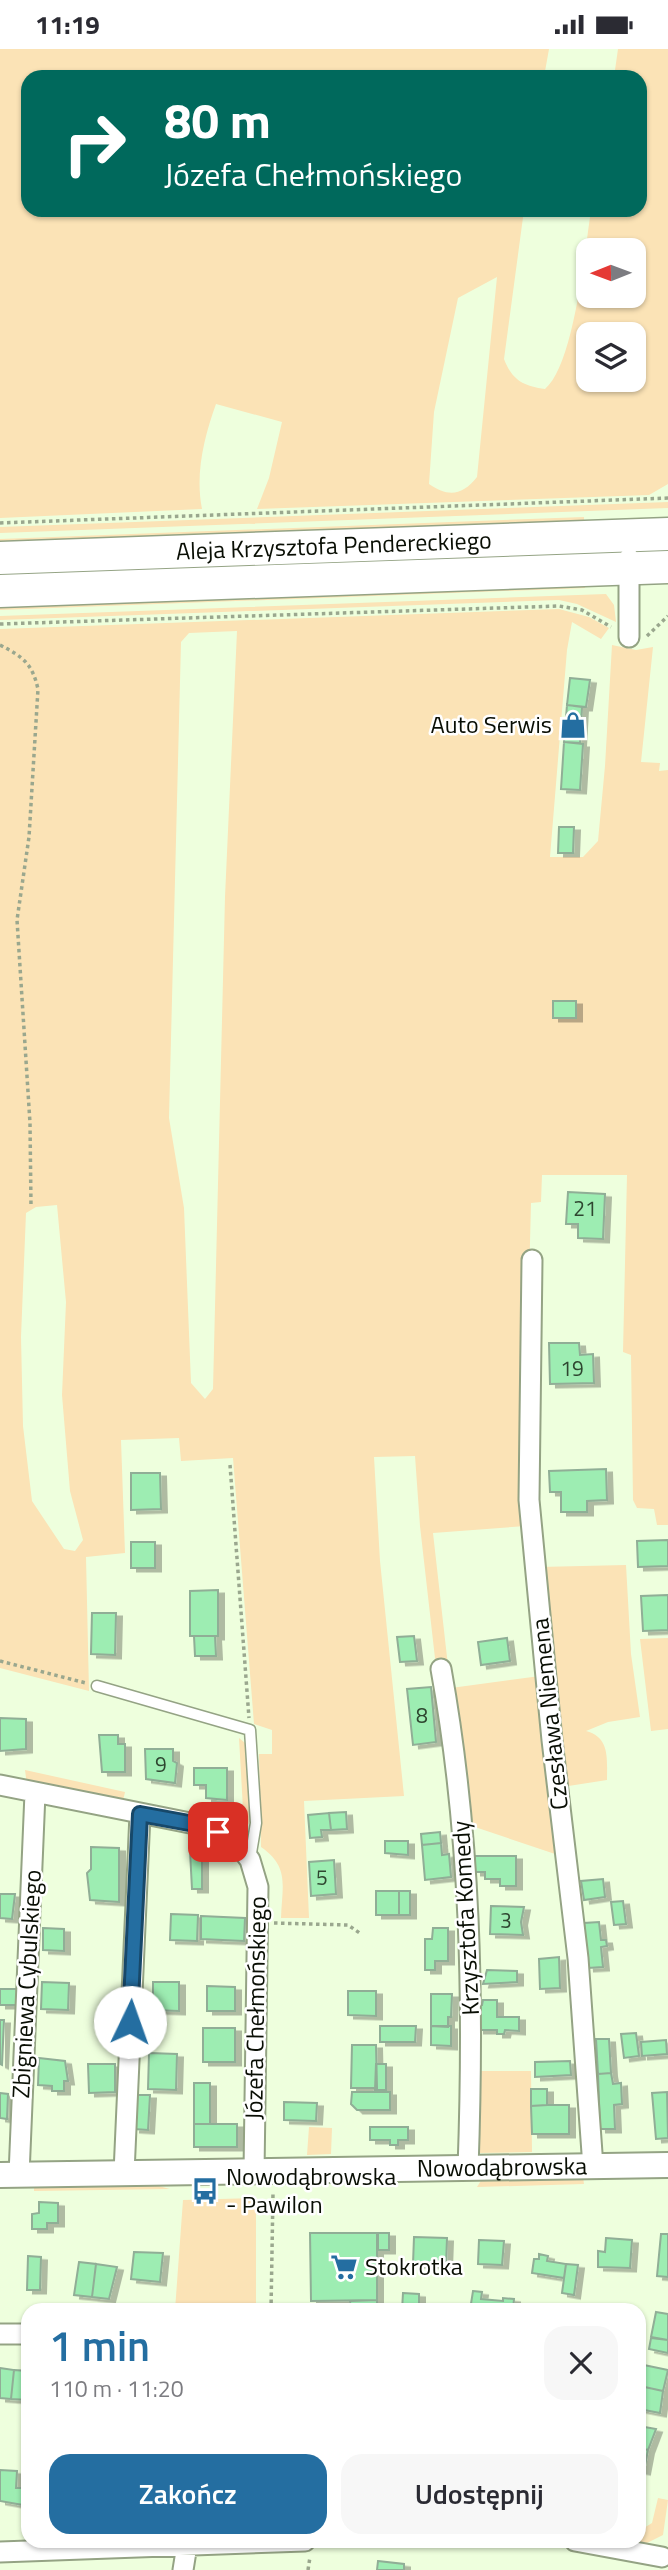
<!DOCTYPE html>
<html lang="pl">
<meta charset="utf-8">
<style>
:root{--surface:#fff;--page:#f7f7f7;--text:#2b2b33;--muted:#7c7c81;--accent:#246ea1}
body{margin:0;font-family:"Titillium Web",sans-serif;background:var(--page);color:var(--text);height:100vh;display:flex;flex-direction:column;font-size:26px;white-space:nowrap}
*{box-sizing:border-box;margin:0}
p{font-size:23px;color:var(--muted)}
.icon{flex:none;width:38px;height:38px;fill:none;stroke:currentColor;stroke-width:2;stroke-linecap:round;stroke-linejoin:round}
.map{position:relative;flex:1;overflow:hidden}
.drawer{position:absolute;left:21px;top:2254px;width:625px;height:245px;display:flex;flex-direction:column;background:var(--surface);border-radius:21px;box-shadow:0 2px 5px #0004}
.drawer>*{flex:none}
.guide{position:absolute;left:21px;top:21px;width:626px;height:147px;border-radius:21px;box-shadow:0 2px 5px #0004;background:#00695c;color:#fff;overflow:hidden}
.needle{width:46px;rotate:269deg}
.buttons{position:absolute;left:576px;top:189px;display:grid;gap:14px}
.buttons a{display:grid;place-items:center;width:70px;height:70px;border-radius:14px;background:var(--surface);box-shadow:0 2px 5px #0004;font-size:35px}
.pin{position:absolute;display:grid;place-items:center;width:60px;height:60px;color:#fff;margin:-30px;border-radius:14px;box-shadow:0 4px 10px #0006}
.me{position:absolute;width:77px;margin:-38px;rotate:3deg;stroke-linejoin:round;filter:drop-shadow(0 0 5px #0008)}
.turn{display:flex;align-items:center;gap:24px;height:147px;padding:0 28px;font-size:32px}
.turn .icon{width:91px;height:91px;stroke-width:2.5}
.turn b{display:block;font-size:49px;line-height:60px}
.round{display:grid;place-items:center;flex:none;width:74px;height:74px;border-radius:21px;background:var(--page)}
.summary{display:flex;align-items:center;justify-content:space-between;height:119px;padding:0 28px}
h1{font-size:42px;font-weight:600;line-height:52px;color:var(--accent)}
.primary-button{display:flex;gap:14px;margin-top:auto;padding:14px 28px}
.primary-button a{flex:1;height:80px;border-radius:21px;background:var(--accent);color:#fff;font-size:28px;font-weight:600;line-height:80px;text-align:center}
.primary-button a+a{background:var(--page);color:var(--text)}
.status{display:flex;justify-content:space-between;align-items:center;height:49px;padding:0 35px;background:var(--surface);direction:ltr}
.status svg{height:19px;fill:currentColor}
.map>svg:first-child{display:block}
</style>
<div class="status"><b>11:19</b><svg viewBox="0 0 49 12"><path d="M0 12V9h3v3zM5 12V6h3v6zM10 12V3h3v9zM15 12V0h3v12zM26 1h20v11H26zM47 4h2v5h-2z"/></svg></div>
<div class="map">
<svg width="668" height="2521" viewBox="0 0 668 2521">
<defs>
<filter id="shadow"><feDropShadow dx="6" dy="3.5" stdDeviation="0" flood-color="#0004"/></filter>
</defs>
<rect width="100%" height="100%" fill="#efd"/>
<path fill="#fbe3b6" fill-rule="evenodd" d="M0 0H549L544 28H28V161H524L504 310C512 331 523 337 545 340 574 316 585 201 591 161H640V28H614L618 0H668V435L649 446 257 460 269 429 282 373 216 355C204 388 195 425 202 460L0 469ZM634 201V247H588V201ZM497 228 477 428C462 447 448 448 429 435L434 363 458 249ZM588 285H634V331H588Z
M668 453V459L0 484V478Z
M584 468V475L0 497V490Z
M585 532V539L0 561V553Z
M606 545 614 556 616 573 577 555 559 551 0 571V567Z
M559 560 589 568 609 579 601 590 572 573 567 601 550 808H583L598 792 605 717 612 596 636 601 653 598 641 713 660 714 659 722 668 721V1476H657L654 1460 637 1459 633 1451 631 1306 623 1303 627 1126H542L541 1153 531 1154 524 1428 526 1477 433 1484 448 1617 436 1618 420 1477 415 1407 374 1408 380 1512 404 1747 304 1752 309 1869H281C282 1837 290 1818 261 1798L259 1705H272V1681L254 1675 233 1409 181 1412 179 1389 121 1391 125 1504 86 1508 89 1642 0 1619V580ZM237 582 225 848 213 1340 205 1350 191 1334 184 1159 169 1069 181 593 189 584ZM57 1156 66 1253 62 1346 70 1442 83 1491 75 1502 64 1500 32 1452 23 1377 21 1288 26 1164 36 1158Z
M626 1516 631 1605 640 1668 608 1673 586 1682C610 1688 607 1710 607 1731L562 1738 539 1518Z
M668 1589V1680L651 1682 640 1590Z
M540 1627 561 1807 466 1775 451 1639Z
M239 1689 245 1694 250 1773 241 1783 233 1782 232 1765 243 1760Z
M25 1721 125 1743 122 1756 27 1736Z
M476 2022H531L532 2103 476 2104Z
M309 2078 332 2079 331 2105 307 2106Z
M583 2128 584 2135 477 2138 482 2130Z
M147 2134 170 2140 34 2142V2135Z
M256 2149V2261H175L183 2151Z
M658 2449 668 2451 663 2486 643 2496 623 2492H639V2482L652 2474Z"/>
<path fill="#9dedb2" stroke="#90ae96" stroke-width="2" filter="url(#shadow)" d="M570 629 590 631 586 658 567 656Z
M567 656 582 658 580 694 564 693Z
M564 693 583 695 580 741 561 740Z
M559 778H574L573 804H558Z
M553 952H576V969H553Z
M568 1143 605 1145 603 1190 578 1189V1175H566Z
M549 1294H579L580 1306 593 1305 594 1334 550 1335Z
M606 1420 607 1451 587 1452V1463H561V1443H550L549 1422Z
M131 1424H160L161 1460 131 1461Z
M668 1491V1517L638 1518 637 1492Z
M131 1493H155V1519H131Z
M218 1541V1587H190V1542Z
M668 1546V1581L643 1582 641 1547Z
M92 1564H116L115 1606 91 1605Z
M194 1587H215L216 1607H195Z
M414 1587 417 1612 400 1613 397 1588Z
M507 1589 510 1612 481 1616 478 1593Z
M431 1638 436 1693 413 1696 407 1640Z
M0 1669 26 1670V1700L0 1702Z
M99 1686H118V1695H125V1723H102Z
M145 1700H173V1712L177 1714 175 1734 146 1730Z
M194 1719H227V1751L206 1749V1736H194Z
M346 1763 347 1780 331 1781 329 1764Z
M329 1764 331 1781H321L322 1788 310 1789 308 1766Z
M440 1783 441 1794 422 1796 421 1785Z
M385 1792H408V1806L385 1804Z
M441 1794 442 1806 449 1805 451 1828 425 1831 422 1796Z
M91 1798 119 1799V1853L90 1851 87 1824 91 1820Z
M190 1802H202V1840H192Z
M475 1807H516V1837H500V1830H485V1823H475Z
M334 1811 336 1845 311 1847 309 1813Z
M603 1830 605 1848 584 1851 581 1832Z
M376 1842H399V1866H376Z
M399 1842H410V1866H399Z
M0 1845H15L12 1870 0 1869Z
M623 1852 626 1875 614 1876 611 1853Z
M491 1857 524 1858 521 1873 523 1886 490 1885Z
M171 1865 198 1866 197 1892 170 1891Z
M201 1867 245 1869 244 1892 201 1890Z
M599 1873 601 1891H606L607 1897 601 1898 603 1918 588 1919 584 1874Z
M43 1879 64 1880V1902L43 1901Z
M433 1879H448V1912H435V1921H425V1890H432Z
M559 1908 560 1939 540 1940 539 1910Z
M487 1921 517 1922V1933L483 1935Z
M42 1933 69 1934 68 1961 41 1960Z
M153 1933H179V1962L153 1961V1954H144V1946H153Z
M207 1937 235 1938V1962H207Z
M0 1940H20L21 1956H0Z
M348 1942H376V1967L348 1966Z
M431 1945H452L451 1968H448V1978L431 1977Z
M483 1951H497V1968H519V1982L505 1981 504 1985H497V1981H478V1956H482Z
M0 1971H4L2 2016 0 2015Z
M380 1977H416L415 1993H380Z
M431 1977H451V1997L431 1996Z
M203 1979H235V2013H203Z
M636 1984 639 2007 624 2009 621 1985Z
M596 1990H609L611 2024 598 2025Z
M666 1991 667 2005 642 2007 641 1993Z
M352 1996H376L377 2039H351Z
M149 2004 177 2005 176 2041 148 2040Z
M39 2009 65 2012 68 2032H64V2042H52V2037L38 2036Z
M570 2012 571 2026 535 2028V2013Z
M88 2015H115V2043L89 2044Z
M376 2015H386V2041H375Z
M611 2024 613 2035 621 2034 622 2055 614 2056 615 2080H600L598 2025Z
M194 2034H210V2075H194Z
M531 2040H547V2056L531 2057Z
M352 2043H390V2061H357L351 2055Z
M667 2043 668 2089 656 2090 652 2044Z
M0 2044 8 2045 7 2070 0 2069Z
M136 2046H150L148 2081 134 2080Z
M284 2053 317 2054 316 2072 284 2071Z
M547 2056H569V2085H532L531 2057Z
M194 2075H237V2098H194Z
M370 2078H408V2091H398V2096H390V2091H370Z
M39 2153 58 2154V2174H47V2180H32V2165L39 2164Z
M310 2184H377V2251L311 2252Z
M378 2184H389V2201H378Z
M661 2185H668V2228L657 2227Z
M414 2188 447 2189 446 2216 413 2215Z
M606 2189 632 2191 630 2219 598 2218V2202L605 2203Z
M479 2191 504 2192 502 2216 478 2215Z
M134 2203 163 2204 160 2233 131 2230Z
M539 2205 548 2207 547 2212 566 2215 564 2229 532 2224 534 2210H539Z
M28 2207 41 2208 40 2241H27Z
M79 2213 96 2215 92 2248 74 2246Z
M96 2215 117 2218 109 2250 92 2248Z
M566 2215 578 2216 574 2246 562 2244Z
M473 2242 482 2243 481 2250 503 2252V2249L514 2250 513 2261H470Z
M403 2244 419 2245V2261H402Z
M377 2251V2261H351L350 2252Z
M656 2263 668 2265V2291L651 2288Z
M651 2289 668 2291V2304L649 2300Z
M644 2316 668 2321 663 2342 640 2337Z
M0 2319 14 2321 11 2350 0 2349Z
M14 2321 28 2322V2351L11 2350Z
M640 2337 663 2342 660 2364 639 2360Z
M639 2377 656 2380 648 2401 639 2399Z
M639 2399 648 2401 644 2422 639 2421Z
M0 2421 17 2422 16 2439H24L23 2456 0 2452Z
M378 2512 404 2515V2521H377Z"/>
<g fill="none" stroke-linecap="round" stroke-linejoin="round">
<defs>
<path id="service" d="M97 1637 250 1681 256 1774 250 1810"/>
<path id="minor" d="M629 509V588
M532 1211 529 1451 552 1691 578 1909 593 2118
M441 1620C471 1786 474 1952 468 2120
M0 1736 200 1776 235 1791 250 1811 258 1838 254 2123
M124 2124 140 1765
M19 2126 35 1744
M0 2285H28
M575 2492 662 2508
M0 2503 305 2492
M183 2521 187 2496"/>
<g id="tertiary">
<path id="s1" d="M0 2126 668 2116"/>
</g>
<g id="primary">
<path id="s2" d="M0 509 668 485"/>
<path d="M0 542 668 518"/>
</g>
</defs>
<use href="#service" stroke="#94a384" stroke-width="13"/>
<use href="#minor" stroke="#94a384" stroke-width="23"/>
<use href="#tertiary" stroke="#94a384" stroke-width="28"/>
<use href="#primary" stroke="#94a384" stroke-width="35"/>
<path stroke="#9aa78e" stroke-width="3.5" stroke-dasharray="3.5 3.5" stroke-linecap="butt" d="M0 474 668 449
M0 575 559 557 582 561 611 578
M647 587 668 567
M0 596C23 608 32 614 38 640L29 788 17 871 30 1074 31 1157
M230 1416 249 1669
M0 1612 86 1634
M274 1874 348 1876 361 1885
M271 2261 273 2144
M308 2521 310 2508"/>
<use href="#service" stroke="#fff" stroke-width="10"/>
<use href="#minor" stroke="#fff" stroke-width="19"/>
<use href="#tertiary" stroke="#fff" stroke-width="24"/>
<use href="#primary" stroke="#fff" stroke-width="32"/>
</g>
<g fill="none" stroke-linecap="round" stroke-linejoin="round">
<defs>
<path id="route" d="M130 1973 140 1765 200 1776 218 1783"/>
</defs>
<use href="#route" stroke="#174869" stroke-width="18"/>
<use href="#route" stroke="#246ea1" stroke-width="12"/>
</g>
<defs>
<symbol id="shop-bare" viewBox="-9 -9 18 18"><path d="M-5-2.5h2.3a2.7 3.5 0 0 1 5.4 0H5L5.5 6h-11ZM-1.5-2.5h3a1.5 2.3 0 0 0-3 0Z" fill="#246ea1" stroke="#fff" stroke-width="2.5" paint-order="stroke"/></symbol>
<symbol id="bus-bare" viewBox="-9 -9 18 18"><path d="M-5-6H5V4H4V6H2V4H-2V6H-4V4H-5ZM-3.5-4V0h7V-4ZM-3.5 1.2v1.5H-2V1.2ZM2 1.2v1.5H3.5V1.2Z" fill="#246ea1" stroke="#fff" stroke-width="2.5" paint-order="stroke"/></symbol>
<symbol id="supermarket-bare" viewBox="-9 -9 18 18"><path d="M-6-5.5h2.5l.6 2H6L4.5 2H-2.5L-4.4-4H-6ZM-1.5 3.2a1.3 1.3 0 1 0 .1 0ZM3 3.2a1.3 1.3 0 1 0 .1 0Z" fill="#246ea1" stroke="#fff" stroke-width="2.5" paint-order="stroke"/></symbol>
</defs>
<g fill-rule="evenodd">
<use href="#shop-bare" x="554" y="657" width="38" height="38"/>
<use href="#bus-bare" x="186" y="2123" width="38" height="38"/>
<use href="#supermarket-bare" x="325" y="2199" width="38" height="38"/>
</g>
<g text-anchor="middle" stroke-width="5" stroke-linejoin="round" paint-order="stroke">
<g font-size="21" fill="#2e4630">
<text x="585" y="1167">21</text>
<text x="572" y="1327">19</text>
<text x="422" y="1674">8</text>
<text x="161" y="1723">9</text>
<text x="322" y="1836">5</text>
<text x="506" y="1879">3</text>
</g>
<g font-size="24" fill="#090e04" stroke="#fff">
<text dy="8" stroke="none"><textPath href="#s2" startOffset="334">Aleja Krzysztofa Pendereckiego</textPath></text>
<text transform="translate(550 1665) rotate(-96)" y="8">Czesława Niemena</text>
<text transform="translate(466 1869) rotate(-93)" y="8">Krzysztofa Komedy</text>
<text transform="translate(27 1935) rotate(-87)" y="8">Zbigniewa Cybulskiego</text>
<text transform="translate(256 1959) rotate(-89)" y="8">Józefa Chełmońskiego</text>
<text dy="8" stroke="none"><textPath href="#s1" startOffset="502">Nowodąbrowska</textPath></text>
</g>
<g font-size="24" fill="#090e04" stroke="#fff" text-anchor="start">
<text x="552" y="684" text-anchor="end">Auto Serwis</text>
<text x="226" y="2136">Nowodąbrowska<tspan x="226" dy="28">- Pawilon</tspan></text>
<text x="365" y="2226">Stokrotka</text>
</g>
</g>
</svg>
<div class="buttons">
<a><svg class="needle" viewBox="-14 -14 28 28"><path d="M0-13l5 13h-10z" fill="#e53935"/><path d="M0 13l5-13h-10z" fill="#7c7c81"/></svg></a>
<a><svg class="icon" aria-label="layers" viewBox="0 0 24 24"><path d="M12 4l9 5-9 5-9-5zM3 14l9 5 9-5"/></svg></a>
</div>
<div class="pin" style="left:218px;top:1783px;background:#d93025"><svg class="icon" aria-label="arrive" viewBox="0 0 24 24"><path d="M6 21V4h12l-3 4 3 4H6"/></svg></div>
<svg class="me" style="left:130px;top:1973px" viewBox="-20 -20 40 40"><circle r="19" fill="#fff"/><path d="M0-13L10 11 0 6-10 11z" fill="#246ea1"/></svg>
<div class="guide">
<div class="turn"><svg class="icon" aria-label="right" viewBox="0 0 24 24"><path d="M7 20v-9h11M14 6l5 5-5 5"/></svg><div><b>80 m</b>Józefa Chełmońskiego</div></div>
</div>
<section class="drawer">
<div class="summary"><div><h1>1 min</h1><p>110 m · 11:20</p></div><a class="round"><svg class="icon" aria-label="close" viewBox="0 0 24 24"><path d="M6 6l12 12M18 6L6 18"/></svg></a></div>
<div class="primary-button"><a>Zakończ</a><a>Udostępnij</a></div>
</section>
</div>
